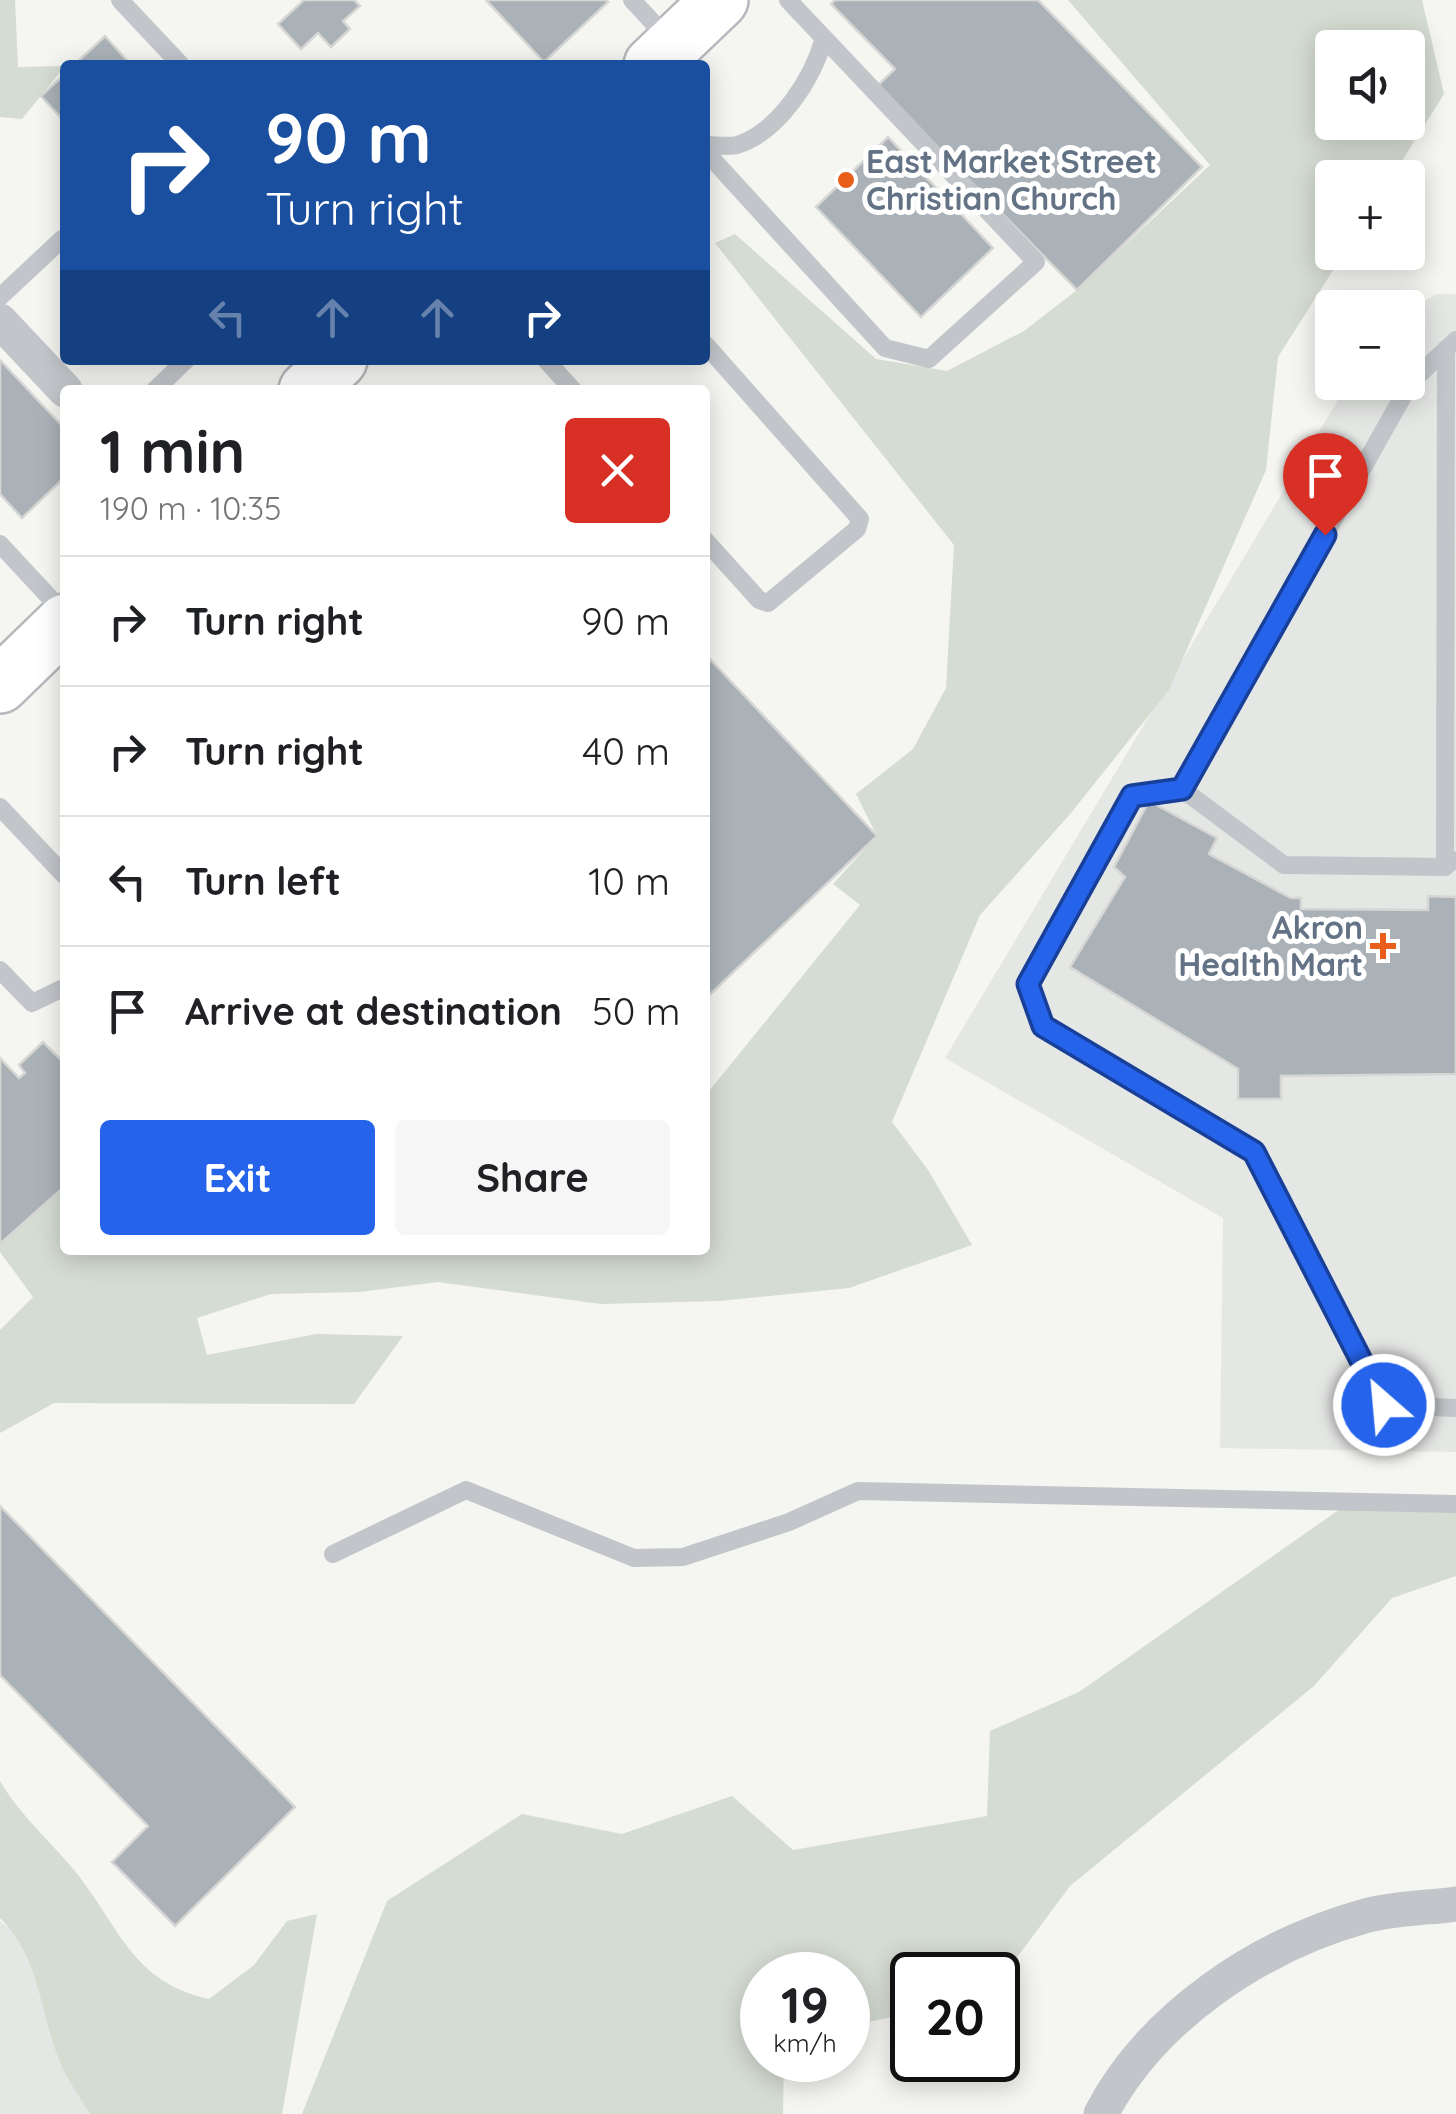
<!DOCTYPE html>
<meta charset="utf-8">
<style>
:root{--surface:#fff;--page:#f6f6f6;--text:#202124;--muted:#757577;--line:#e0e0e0;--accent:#2563eb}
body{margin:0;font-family:Quicksand,sans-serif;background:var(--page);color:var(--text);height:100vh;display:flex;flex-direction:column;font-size:38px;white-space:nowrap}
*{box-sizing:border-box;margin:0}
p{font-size:32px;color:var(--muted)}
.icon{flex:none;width:55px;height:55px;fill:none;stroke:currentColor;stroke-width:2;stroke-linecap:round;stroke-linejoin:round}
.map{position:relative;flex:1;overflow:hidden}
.side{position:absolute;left:60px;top:385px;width:650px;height:870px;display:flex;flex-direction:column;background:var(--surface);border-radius:10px;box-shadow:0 5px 25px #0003}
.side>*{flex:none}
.banner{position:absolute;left:60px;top:60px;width:650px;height:305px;border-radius:10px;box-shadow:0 5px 25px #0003;background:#1a4fa0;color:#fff;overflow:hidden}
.buttons{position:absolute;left:1315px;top:30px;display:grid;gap:20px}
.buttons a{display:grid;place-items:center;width:110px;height:110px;border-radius:10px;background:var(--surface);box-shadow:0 5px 25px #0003;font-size:50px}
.speed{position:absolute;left:740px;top:1952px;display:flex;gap:20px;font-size:50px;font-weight:700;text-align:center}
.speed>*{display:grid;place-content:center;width:130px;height:130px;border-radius:50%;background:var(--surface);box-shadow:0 5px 25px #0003;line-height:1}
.speed small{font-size:25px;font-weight:400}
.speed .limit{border:5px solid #111;border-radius:15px;background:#fff;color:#111}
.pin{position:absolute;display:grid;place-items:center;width:85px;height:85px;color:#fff;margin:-102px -42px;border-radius:50% 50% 50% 0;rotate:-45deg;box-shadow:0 0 10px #0007}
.pin .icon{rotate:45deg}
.me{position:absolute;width:110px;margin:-55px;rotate:333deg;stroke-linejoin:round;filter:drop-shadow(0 0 8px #0008)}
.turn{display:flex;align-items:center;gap:35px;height:210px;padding:0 40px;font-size:45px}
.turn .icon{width:130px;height:130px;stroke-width:2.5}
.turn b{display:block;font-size:70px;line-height:85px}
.lanes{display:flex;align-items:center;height:95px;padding:0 40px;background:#0003;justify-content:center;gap:50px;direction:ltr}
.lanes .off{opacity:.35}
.round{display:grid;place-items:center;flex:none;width:105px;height:105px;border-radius:10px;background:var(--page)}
.summary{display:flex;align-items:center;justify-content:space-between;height:170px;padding:0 40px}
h1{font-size:60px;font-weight:800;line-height:75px}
.action{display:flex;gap:20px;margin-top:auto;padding:20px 40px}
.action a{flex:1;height:115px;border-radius:10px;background:var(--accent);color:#fff;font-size:40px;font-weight:800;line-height:115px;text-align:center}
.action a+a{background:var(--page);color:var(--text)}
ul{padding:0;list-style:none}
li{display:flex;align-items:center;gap:30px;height:130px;padding:0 40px;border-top:2px solid var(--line)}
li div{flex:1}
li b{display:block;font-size:38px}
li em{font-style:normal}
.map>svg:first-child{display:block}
</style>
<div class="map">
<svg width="1456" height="2114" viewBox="0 0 1456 2114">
<rect width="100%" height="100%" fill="#f5f5f1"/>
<path fill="#e5e7e5" d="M1437 294H1456V1452L1220 1448 1223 1218 945 1058 1348 383 1408 382V309Z
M0 1921 17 1935 40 1989 59 2061 90 2114H0Z"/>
<path fill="#d5dcd2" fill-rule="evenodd" d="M0 0H15L18 67 65 66 22 119 0 117Z
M1068 0H1422L1444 94 1392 177 1332 178V252L1344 253 1278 357 1266 470 1169 690 1071 813 980 915 892 1122 928 1170 972 1245 849 1288 719 1301 601 1304 438 1282 360 1292 271 1294 197 1318 207 1355 316 1334 403 1336 354 1404 54 1403 0 1433V1330L33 1297 0 1252V1244L65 1186V1250H705V1096L860 905 833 884 877 836 856 794 913 749 946 688 954 545 715 243 735 234 876 359 947 371 1024 331 1077 290 1210 165ZM1332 48H1408V122H1332Z
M1350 1502 1456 1504V1576L1392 1598 1314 1686 1070 1886 998 1983V1975H912V2013L848 2026V1975H762V2060H784L783 2114H302L387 1901 522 1814 622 1834 732 1796 793 1850 987 1816 990 1731 1079 1692Z
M0 1781C19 1814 50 1841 74 1870 119 1925 131 1982 209 1999L254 1965 287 1921 317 1914 282 2114H90C80 2097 66 2078 59 2060 40 2011 39 1956 0 1918Z"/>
<path fill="#aab2b8" stroke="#d6d6d4" stroke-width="2.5" d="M304 0H354L360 6 343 21 350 29 331 47 318 33 301 49 278 24Z
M486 0H606L608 2 544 62Z
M835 0H1038L1202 167 1077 290 877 86 895 69 831 4Z
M105 36 131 65H74Z
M65 74V122L41 96Z
M888 137 993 248 921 317 816 207Z
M0 360 65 429V477L22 518 0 494Z
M705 654 877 836 705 999Z
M1149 801 1217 838 1209 854 1291 898H1301V909L1428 910V896L1456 897V1074L1281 1076V1099H1238V1069L1070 967 1125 877 1114 867Z
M43 1042 61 1060 65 1057V1186L0 1244V1058L19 1078 25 1073 19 1065Z
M0 1506 295 1807 175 1926 112 1862 148 1826 0 1675Z"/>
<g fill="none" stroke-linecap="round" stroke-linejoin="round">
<defs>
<path id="primary" d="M652 65 720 0
M307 390 339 360
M0 685 65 622"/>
</defs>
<use href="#primary" stroke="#b5b9bd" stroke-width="60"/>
<path stroke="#c2c5c9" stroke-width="18" d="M120 0 181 65
M632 0 670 41
M705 145C714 145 728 147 737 145 779 132 813 78 824 38L788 0
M705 151 885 348 929 359 1036 262 824 38
M0 297 62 239
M1456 340 1411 382 1182 789 1131 796 1028 984 1043 1026 1254 1152 1384 1405 1456 1408
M705 344 860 519 857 529 768 603 759 600 705 540
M546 360 573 390
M155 390 186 360
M0 544 65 614
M1182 789 1284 865 1445 867 1453 860
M0 807 65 876
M1445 867 1446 349
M0 970 32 1003 65 987
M333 1554 466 1490 634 1558 683 1557 789 1522 858 1491 1456 1504"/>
<path stroke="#c2c5c9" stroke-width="35" d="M0 321 65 390
M1101 2114C1152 2016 1260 1945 1365 1916 1393 1908 1426 1908 1456 1904"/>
<use href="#primary" stroke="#fff" stroke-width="55"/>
</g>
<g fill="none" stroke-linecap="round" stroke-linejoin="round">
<defs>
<path id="route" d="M1325 535 1182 789 1132 796 1028 984 1043 1026 1254 1152 1384 1405"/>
</defs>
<use href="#route" stroke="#184099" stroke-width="25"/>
<use href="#route" stroke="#2563eb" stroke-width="18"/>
</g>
<g fill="#ea5e1c" stroke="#fff" stroke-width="4">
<circle cx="846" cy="180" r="10"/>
<path d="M1378 931h10v10h10v10h-10v10h-10v-10h-10v-10h10z"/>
</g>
<g text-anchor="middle" stroke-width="10" stroke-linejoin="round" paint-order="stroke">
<g font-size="32" font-weight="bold" fill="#637284" stroke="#fff" text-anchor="start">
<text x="866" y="173">East Market Street<tspan x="866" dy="37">Christian Church</tspan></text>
<text x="1363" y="939" text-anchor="end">Akron<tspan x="1363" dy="37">Health Mart</tspan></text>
</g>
</g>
</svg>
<div class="buttons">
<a><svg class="icon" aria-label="sound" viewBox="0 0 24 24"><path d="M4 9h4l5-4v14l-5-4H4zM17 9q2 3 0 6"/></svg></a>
<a>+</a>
<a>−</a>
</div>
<div class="speed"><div>19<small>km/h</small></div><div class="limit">20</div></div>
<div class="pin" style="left:1325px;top:535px;background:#d93025"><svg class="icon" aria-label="arrive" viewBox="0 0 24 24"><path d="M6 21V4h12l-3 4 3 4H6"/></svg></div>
<svg class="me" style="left:1384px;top:1405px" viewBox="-20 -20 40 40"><circle r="17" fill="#2563eb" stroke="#fff" stroke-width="3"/><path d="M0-11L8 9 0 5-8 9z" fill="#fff"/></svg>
<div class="banner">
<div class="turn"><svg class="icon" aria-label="right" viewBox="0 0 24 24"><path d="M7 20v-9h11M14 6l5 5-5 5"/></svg><div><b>90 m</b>Turn right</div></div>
<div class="lanes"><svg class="icon off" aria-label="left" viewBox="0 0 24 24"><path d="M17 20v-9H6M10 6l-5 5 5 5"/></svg><svg class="icon off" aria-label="ahead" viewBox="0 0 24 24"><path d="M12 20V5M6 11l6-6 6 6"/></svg><svg class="icon off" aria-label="ahead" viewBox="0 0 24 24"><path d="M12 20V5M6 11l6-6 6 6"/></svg><svg class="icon" aria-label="right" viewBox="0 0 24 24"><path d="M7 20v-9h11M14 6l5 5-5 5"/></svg></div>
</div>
<section class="side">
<div class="summary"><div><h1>1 min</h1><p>190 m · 10:35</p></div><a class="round" style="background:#d93025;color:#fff"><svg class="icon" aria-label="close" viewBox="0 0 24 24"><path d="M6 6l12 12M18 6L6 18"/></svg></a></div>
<ul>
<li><svg class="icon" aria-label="right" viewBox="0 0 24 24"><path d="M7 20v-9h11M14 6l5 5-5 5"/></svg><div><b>Turn right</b></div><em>90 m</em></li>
<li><svg class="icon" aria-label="right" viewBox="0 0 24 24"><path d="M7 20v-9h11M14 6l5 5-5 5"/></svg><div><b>Turn right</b></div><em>40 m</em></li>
<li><svg class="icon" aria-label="left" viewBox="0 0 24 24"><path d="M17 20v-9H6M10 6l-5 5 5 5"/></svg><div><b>Turn left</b></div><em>10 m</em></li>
<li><svg class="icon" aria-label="arrive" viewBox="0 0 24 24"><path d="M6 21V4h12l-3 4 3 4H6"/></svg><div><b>Arrive at destination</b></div><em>50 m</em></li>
</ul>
<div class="action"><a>Exit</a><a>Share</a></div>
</section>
</div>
